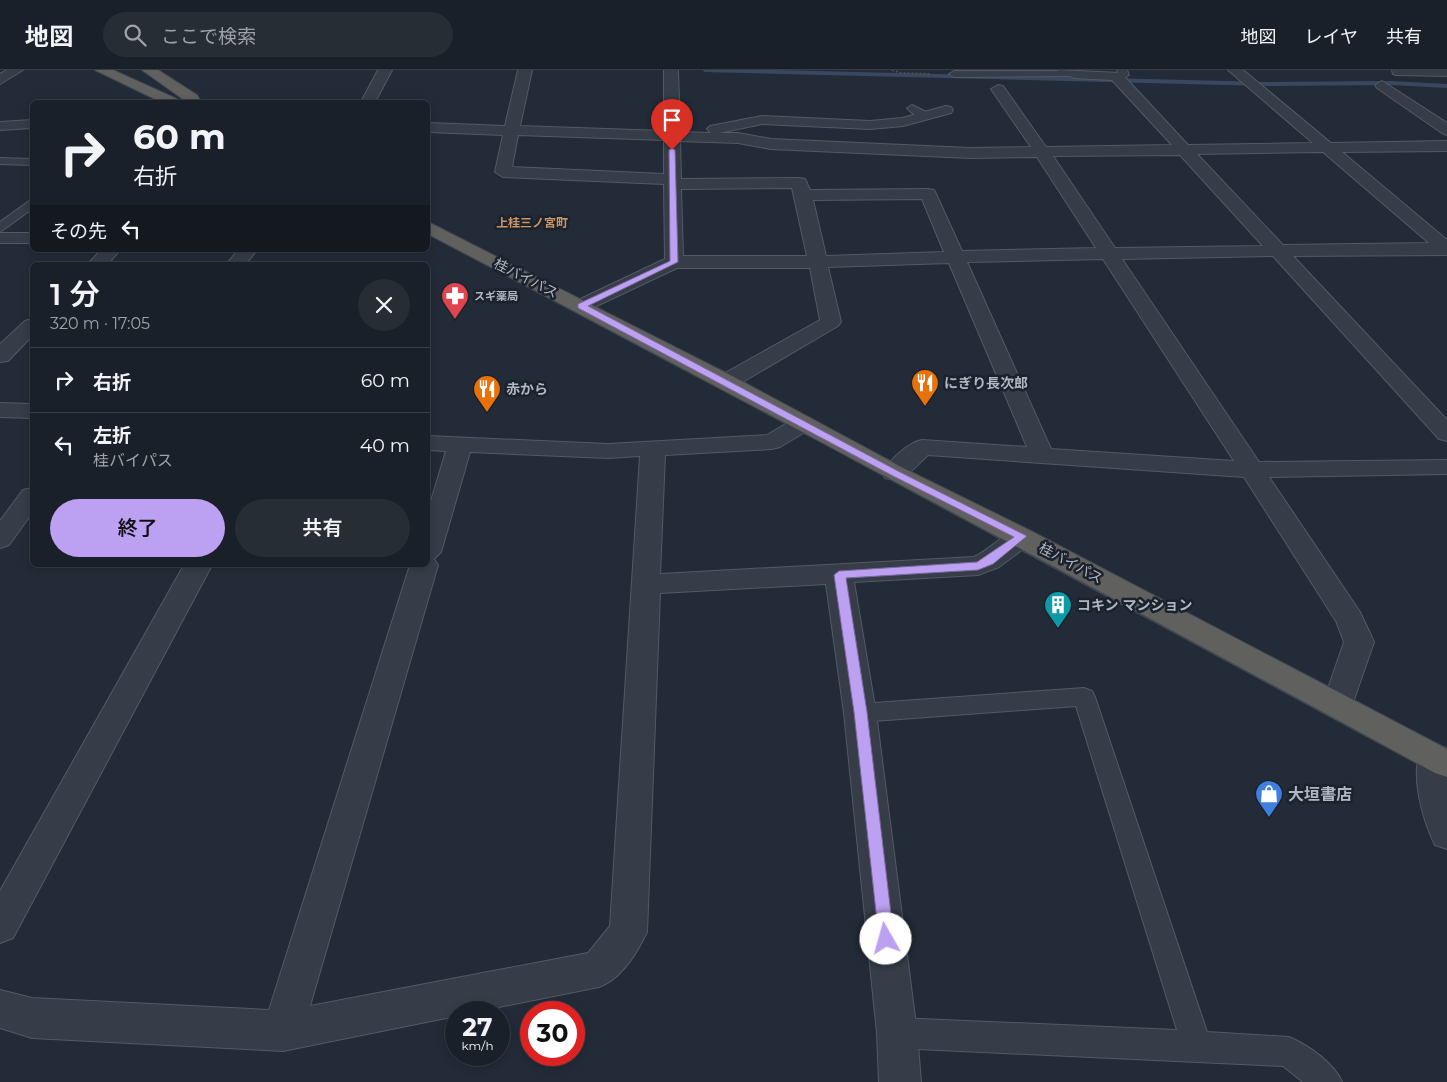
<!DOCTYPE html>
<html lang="ja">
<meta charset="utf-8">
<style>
:root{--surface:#1a2029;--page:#272d35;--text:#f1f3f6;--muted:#9fa3a8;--line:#383e46;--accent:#bca0f2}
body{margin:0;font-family:Montserrat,"Noto Sans JP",sans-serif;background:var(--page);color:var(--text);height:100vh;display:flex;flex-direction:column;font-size:19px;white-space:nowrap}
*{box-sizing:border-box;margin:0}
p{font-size:16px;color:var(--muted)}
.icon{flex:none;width:28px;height:28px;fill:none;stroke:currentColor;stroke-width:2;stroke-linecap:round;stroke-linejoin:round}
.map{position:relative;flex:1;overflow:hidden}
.side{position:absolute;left:30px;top:192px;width:400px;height:305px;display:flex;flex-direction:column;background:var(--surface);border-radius:8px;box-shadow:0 2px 8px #0003,0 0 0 1px var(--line)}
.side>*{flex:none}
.guide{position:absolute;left:30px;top:30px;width:400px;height:152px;border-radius:8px;box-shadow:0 2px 8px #0003,0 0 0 1px var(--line);background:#1a2029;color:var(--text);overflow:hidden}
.speed{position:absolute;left:445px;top:931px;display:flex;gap:10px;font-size:25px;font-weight:700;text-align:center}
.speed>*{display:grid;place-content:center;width:65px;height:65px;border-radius:50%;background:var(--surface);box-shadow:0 2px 8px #0003,0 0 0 1px var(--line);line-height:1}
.speed small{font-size:12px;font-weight:400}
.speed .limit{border:8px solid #d22;background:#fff;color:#111}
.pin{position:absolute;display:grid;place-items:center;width:42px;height:42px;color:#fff;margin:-51px -21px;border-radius:50% 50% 50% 0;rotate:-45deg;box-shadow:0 0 5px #0007}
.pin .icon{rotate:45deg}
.me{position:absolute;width:55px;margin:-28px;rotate:353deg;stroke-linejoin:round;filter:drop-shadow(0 0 4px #0008)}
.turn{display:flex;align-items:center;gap:18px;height:105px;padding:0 20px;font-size:22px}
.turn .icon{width:65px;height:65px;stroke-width:2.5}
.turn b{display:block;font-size:35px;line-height:42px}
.then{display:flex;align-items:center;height:48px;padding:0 20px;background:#0003;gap:10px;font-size:19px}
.round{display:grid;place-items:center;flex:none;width:52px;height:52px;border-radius:26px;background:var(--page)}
.headline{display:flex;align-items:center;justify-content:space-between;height:85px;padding:0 20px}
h1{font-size:30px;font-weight:600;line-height:38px}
.primary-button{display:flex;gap:10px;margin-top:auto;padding:10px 20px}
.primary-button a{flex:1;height:58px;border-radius:30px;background:var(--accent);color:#111;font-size:20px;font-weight:600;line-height:58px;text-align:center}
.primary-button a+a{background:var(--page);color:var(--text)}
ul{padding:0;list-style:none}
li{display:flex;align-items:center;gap:15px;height:65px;padding:0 20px;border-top:1px solid var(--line)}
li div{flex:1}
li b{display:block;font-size:19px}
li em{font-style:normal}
header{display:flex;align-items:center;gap:30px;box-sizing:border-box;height:70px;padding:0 25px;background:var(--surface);border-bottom:1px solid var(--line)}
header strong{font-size:24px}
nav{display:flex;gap:28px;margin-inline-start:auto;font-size:18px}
.search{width:350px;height:45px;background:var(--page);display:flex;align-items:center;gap:12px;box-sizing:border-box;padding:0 18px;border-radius:28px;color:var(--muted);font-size:19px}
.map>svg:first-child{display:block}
</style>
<header>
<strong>地図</strong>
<div class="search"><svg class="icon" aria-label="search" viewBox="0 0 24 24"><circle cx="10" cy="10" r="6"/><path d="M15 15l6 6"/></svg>ここで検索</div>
<nav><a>地図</a><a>レイヤ</a><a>共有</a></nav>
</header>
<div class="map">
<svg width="1447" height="1012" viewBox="0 0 1447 1012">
<rect width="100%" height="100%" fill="#222b37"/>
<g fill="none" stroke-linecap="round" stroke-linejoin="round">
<path fill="#394860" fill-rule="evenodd" d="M702 0H778L1266 12 1391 11 1447 14V18L1391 15 1266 16 705 2Z"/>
<defs>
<path id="service" d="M1117 0H1127L1129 5 1124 8H1113V4L1118 3Z
M1392 0H1447V6L1396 5 1393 4Z
M1074 1 1079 4 1077 6 954 7 949 4 954 1Z
M912 35 930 44 931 46 930 48C922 50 912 44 907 38Z
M0 88 32 89V95L0 94Z
M32 129V139L0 162V152Z
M1084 618 1092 621 1095 627 1207 962 1289 967C1308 975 1334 993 1342 1012H1303L1283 996 897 978 887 973 882 963 887 953 897 948 1177 960 1076 636 860 652 852 649 849 643 852 637 860 634Z"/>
<path id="minor" d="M7 0H23L0 14V4Z
M378 0H392L375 32H361Z
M518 0H532L520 56 664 61V0H678L680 62 711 63 707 59 710 56 762 46 870 51 902 48 946 36 951 37 953 40 951 43 903 56 870 59 762 54 719 63H738L771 69 970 78 1031 77 991 19 998 15 1003 16 1046 77 1172 75 1112 10 1074 8 1057 0 1121 3 1188 75 1313 73 1228 0H1243L1331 73 1447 71V81L1342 82 1447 170V185L1293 186 1447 350V371L1439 369 1273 186 1122 189 1259 392 1447 390V404L1269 407 1360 542 1374 572 1349 644 1338 648 1327 644 1322 636 1344 572 1336 551 1244 407 928 385C915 397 904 413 885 408L882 403C890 390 907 373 922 370L1027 377 949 193 828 197 841 252 838 256 734 317 726 319 718 317 715 312 718 307 820 250 810 198H677L588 240 581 242 574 240 571 236 574 232 665 189 664 114 503 107 495 102 503 65 428 62V53L505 56ZM518 65 664 70V104L512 97ZM680 71 738 73 771 79 970 88 1037 87 1096 178 962 181 936 124 934 120 928 119 810 120 805 109 799 108 681 109ZM1323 82 1429 173 1283 175 1197 84ZM1180 85 1263 176 1115 178 1053 86ZM792 118 807 186H683L681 119ZM922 129 944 182 826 186 813 130ZM1103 189 1234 391 1051 379 967 192Z
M1382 11 1447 53V65L1442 63 1377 18 1375 15Z
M32 50V58L0 60V52Z
M0 163H32V173H0Z
M101 180H120L107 195H87Z
M238 180H257L245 195H226Z
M32 249V266L8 291 0 292V274L25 251Z
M0 333 32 334V348L0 347Z
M802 347 810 349 814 354 810 359 780 377 772 379 665 385 660 504 974 487C994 478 1008 455 1031 461L1035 467 1031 473 999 497 978 505 854 512 876 643 917 963 921 1012H879L877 963 844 643 826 514 660 523 647 862C637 883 621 909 599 917L474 942H456V946L283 981 32 968 0 958V920L32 928 269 940 410 495H428V441L446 381 428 380V366L608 374 767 365 794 349ZM470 382 608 388 640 386 610 856 588 883 310 936 438 495 434 489 441 482Z
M32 418V443L9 475 0 478V451L23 420Z
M184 495H212L13 868 0 873V821Z
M1434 674 1446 678 1447 681V779L1435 775C1423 750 1409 704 1422 678Z"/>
<path id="trunk" d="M95 0H113L177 29 179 32H161Z
M142 0H158L197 25 201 32H187Z
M428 152 734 307 903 398 1031 461 1447 679V707L1435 703C1101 521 765 341 428 164Z"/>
</defs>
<use href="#service" stroke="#535a65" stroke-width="2"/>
<use href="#minor" stroke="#535a65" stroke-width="2"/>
<use href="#trunk" stroke="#404752" stroke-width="2"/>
<path stroke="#445458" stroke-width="2" stroke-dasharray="2 2" stroke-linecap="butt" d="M892 0 901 3 931 4"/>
<use href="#service" fill="#363d48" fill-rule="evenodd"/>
<use href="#minor" fill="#363d48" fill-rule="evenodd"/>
<use href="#trunk" fill="#60605e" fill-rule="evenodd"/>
</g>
<path fill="#bca0f2" stroke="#7a689d" d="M672 78 675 80 678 192 588 236 898 401 1027 466 993 494 978 500 846 508 867 642 894 869 892 874 886 876 881 874 879 869 854 642 834 505 839 501 977 492 1014 467 891 405 578 238V234L670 191 669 80Z"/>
<defs>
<symbol id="pharmacy-pin" viewBox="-11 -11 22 30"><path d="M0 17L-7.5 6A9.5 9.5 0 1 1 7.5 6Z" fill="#e0444e" stroke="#1b222c"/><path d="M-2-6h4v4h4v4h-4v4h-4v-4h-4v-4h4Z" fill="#fff"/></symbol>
<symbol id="restaurant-pin" viewBox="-11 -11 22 30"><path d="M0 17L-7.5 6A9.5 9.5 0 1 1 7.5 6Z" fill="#e8710a" stroke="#1b222c"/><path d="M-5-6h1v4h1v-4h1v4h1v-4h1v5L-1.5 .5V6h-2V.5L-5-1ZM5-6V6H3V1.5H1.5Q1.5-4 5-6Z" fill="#fff"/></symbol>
<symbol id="building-pin" viewBox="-11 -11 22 30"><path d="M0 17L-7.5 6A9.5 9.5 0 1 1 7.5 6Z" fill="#0f9aa8" stroke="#1b222c"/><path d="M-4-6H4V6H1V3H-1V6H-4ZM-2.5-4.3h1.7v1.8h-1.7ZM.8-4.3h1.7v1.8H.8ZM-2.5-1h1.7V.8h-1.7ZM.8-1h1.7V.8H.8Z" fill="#fff"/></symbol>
<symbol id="shop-pin" viewBox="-11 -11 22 30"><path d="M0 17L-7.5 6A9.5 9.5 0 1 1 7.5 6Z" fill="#3f7fe0" stroke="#1b222c"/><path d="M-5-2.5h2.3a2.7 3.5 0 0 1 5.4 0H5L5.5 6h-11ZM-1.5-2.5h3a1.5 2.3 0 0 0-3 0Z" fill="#fff"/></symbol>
</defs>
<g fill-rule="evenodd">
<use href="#pharmacy-pin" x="439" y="210" width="32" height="43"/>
<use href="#restaurant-pin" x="909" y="297" width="32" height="43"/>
<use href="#restaurant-pin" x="471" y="303" width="32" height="43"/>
<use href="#building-pin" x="1042" y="519" width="32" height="43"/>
<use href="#shop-pin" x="1253" y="708" width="32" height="43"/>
</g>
<g text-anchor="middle" stroke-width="5" stroke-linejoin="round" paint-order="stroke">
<g font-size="11" font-weight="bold" fill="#b0b7c4" stroke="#1b222c" text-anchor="start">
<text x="474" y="230">スギ薬局</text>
</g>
<g font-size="12" font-weight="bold" fill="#cc9364" stroke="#1b222c">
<text x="532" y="157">上桂三ノ宮町</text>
</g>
<g font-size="14" fill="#b0b7c4" stroke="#1b222c">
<text transform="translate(526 208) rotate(27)" y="5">桂バイパス</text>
<text transform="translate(1071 493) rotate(28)" y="5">桂バイパス</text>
</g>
<g font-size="14" font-weight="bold" fill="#b0b7c4" stroke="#1b222c" text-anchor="start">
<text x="944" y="318">にぎり長次郎</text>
<text x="506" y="324">赤から</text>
<text x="1077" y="540">コキン マンション</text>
</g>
<g font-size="16" font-weight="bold" fill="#b0b7c4" stroke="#1b222c" text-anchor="start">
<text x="1288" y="730">大垣書店</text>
</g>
</g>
</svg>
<div class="speed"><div>27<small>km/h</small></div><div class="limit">30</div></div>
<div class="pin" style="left:672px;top:80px;background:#d93025"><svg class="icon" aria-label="arrive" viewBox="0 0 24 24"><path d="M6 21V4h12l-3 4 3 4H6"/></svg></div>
<svg class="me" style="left:886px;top:869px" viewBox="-20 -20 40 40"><circle r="19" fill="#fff"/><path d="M0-13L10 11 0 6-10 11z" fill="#bca0f2"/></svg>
<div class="guide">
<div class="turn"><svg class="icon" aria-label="right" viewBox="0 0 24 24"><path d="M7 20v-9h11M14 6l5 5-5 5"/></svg><div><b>60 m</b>右折</div></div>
<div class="then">その先<svg class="icon" aria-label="left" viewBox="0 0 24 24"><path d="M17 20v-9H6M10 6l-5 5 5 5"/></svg></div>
</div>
<section class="side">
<div class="headline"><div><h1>1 分</h1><p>320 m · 17:05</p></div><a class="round"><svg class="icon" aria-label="close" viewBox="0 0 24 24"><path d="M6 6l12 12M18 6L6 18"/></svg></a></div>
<ul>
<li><svg class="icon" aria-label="right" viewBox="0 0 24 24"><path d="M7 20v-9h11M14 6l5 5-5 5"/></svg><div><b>右折</b></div><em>60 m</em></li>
<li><svg class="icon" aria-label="left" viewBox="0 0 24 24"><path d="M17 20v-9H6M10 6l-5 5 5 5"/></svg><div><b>左折</b><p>桂バイパス</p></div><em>40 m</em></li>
</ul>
<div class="primary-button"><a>終了</a><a>共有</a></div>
</section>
</div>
